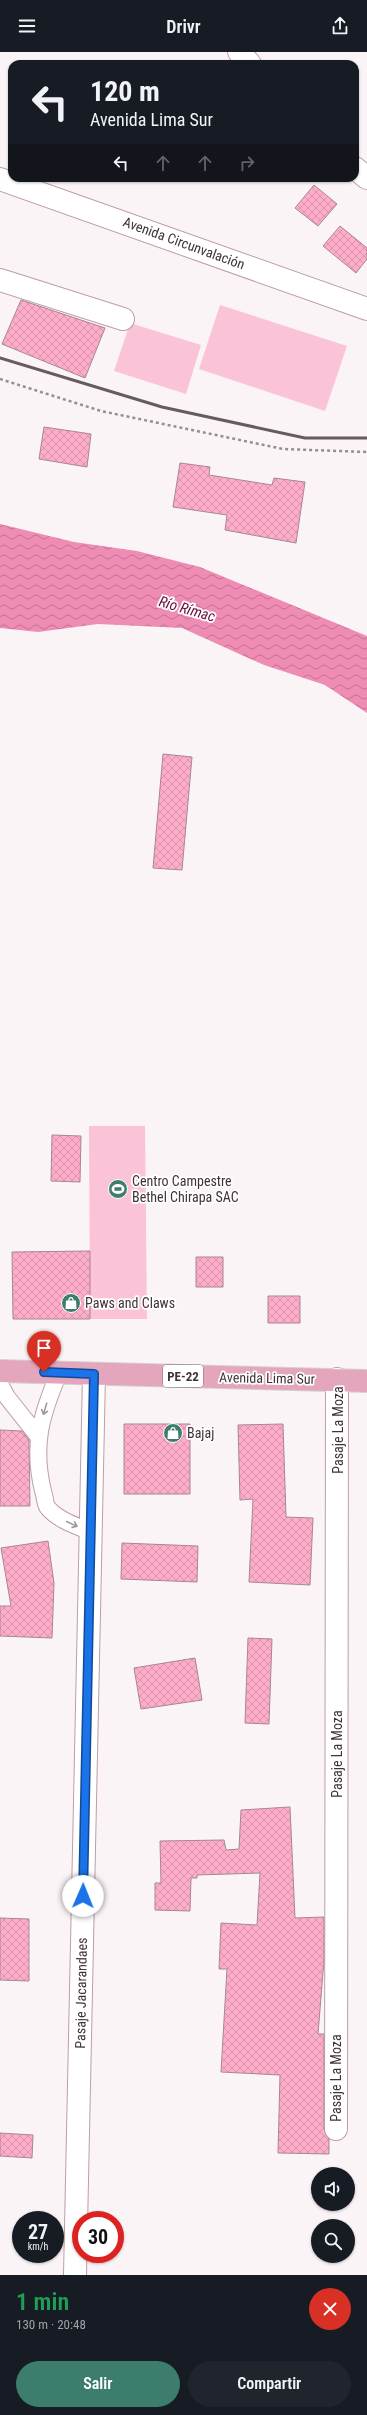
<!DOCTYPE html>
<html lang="es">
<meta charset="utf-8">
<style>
:root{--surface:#171b24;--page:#20242c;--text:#f1f3f6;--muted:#9ea1a6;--accent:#3c7d6d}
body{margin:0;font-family:"Roboto Condensed",sans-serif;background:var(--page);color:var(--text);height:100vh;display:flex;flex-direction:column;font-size:15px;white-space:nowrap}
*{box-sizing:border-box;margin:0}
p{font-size:13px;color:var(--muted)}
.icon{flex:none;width:22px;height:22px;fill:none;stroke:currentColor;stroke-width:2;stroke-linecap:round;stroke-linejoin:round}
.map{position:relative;height:2223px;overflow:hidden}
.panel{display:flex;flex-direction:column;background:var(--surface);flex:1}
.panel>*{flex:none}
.guide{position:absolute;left:8px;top:8px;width:351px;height:122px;border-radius:12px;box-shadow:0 1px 3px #0004;background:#171b24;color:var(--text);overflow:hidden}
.controls{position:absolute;left:311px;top:2115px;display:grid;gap:8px}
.controls a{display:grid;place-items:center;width:44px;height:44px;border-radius:50%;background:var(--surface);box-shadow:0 1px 3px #0004;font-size:20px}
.speed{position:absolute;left:12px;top:2159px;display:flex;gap:8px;font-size:20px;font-weight:700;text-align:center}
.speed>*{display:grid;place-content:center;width:52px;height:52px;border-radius:50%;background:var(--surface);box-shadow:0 1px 3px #0004;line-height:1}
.speed small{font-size:10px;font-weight:400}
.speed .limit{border:6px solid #d22;background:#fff;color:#111}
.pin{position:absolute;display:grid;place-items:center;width:34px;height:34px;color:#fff;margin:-41px -17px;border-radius:50% 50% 50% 0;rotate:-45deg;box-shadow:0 0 4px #0007}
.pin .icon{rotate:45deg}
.me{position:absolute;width:44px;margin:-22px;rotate:1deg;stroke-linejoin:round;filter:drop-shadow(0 0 3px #0008)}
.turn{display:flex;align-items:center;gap:14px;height:84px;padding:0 16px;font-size:18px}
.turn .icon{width:52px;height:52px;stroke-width:2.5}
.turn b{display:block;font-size:28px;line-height:34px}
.lanes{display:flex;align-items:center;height:38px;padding:0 16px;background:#0003;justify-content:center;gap:20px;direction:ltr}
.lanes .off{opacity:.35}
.round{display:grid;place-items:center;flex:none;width:42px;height:42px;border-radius:21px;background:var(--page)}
.headline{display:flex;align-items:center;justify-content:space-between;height:68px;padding:0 16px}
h1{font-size:24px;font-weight:600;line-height:30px;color:#1e9e55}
.primary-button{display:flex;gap:8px;margin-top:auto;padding:8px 16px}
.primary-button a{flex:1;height:46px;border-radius:24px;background:var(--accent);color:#fff;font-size:16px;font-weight:600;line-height:46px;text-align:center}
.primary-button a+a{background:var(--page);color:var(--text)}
header{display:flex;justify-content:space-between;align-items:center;height:52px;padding:0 16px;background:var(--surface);font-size:18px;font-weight:600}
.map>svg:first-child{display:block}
</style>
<header><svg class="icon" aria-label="menu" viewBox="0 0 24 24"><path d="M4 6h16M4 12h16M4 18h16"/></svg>Drivr<svg class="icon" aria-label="share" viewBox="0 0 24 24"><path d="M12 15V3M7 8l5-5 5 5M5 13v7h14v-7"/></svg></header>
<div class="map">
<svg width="367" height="2223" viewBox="0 0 367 2223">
<defs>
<pattern id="water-waves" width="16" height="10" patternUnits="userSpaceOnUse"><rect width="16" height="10" fill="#ef8cb3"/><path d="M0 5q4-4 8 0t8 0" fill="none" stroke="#c37393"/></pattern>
<pattern id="building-cross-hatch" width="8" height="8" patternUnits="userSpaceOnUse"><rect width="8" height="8" fill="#fdacca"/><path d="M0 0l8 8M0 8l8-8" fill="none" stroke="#da94ae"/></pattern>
</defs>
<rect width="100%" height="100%" fill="#fbf4f6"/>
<path fill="#fbc3d7" d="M220 253 347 294 325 359 199 317Z
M130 271 201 293 186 342 114 319Z
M89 1074H145L147 1267H90Z"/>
<path fill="url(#water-waves)" d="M0 472 74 490 137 499 200 515 367 584V661L325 633 264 613 182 576 98 572 38 580 0 576Z"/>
<path fill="url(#building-cross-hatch)" stroke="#a68792" d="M314 133 337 152 318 174 295 156Z
M340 174 367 196V207L356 221 323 194Z
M21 248 105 276 85 326 2 292Z
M44 375 91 382 87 415 39 407Z
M180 411 210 415 209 423 272 433 274 426 305 430 296 491 225 478 227 463 173 455Z
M163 702 192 705 182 818 153 816Z
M52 1083 81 1084 80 1130 51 1129Z
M90 1199V1267H13L12 1200Z
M196 1205H223V1235H196Z
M268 1244H300V1271H268Z
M124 1372H190V1442H124Z
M283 1372 286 1465 313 1466 310 1533 249 1530 253 1447 240 1448 238 1373Z
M0 1378 22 1379 29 1388 30 1454H0Z
M48 1489 54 1531 52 1586 0 1584V1554H11L1 1496Z
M122 1491 198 1494 197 1530 121 1527Z
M248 1586 272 1587 269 1672 245 1671Z
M195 1606 202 1648 141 1657 134 1616Z
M290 1755 295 1866 324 1865V1908L318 1982H324V2077L329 2087V2102L278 2101 280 2023 221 2020 227 1917H219L221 1871 257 1873 260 1821 197 1823V1826H191L190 1859 155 1858V1831H161L160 1789 224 1788 226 1798 239 1797 241 1758Z
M0 1866 29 1867V1929L0 1928Z
M0 2081 33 2083 32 2106 0 2104Z"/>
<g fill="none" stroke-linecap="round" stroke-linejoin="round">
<defs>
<path id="service" d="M59 1321C41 1363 32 1393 43 1439 45 1444 45 1453 48 1456 58 1468 77 1474 91 1480
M0 1332 7 1345 38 1384"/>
<path id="pedestrian" d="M0 228 123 267"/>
<path id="minor" d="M239 0 250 12
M355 116 367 126
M0 127 367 257
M336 2077 337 1327
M75 2223 94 1323"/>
<path id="trunk" d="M0 1319 367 1329"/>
</defs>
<use href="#service" stroke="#bd9da8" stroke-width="18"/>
<use href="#pedestrian" stroke="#bd9da8" stroke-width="24"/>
<use href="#minor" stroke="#bd9da8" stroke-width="24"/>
<use href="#trunk" stroke="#d5d2d3" stroke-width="24"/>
<path stroke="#988e91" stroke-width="2.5" stroke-dasharray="3 3" stroke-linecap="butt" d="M0 327 101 359 283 397 367 400"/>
<use href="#service" stroke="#fff" stroke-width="16"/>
<use href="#pedestrian" stroke="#fff" stroke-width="22"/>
<use href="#minor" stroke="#fff" stroke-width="22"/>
<use href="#trunk" stroke="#e4a6bc" stroke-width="22"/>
<path stroke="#675b5f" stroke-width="3" d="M0 306 162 355 305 386H367"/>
</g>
<defs><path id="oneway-shaft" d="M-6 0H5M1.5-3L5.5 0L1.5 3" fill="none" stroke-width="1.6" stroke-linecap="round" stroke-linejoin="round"/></defs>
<g stroke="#a0999c">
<use href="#oneway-shaft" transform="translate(45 1357) rotate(107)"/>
<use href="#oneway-shaft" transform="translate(72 1472) rotate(25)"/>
</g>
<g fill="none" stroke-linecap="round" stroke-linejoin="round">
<defs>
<path id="route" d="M44 1320 94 1322 83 1844"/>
</defs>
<use href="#route" stroke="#114b97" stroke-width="10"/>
<use href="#route" stroke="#1a73e8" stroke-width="7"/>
</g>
<defs>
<symbol id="stadium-disc" viewBox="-11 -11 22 22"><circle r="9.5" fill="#3c7d6d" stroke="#fff"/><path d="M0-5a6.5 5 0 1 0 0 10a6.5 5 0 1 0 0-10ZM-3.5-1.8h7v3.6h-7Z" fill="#fff"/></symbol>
<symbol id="shop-disc" viewBox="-11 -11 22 22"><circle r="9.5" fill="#3c7d6d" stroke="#fff"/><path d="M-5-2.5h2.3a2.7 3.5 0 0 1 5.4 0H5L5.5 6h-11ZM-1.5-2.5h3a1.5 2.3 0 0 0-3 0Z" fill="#fff"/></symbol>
</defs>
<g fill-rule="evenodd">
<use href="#stadium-disc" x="107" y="1126" width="22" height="22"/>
<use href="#shop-disc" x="60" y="1240" width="22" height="22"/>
<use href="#shop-disc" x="162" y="1370" width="22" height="22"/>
</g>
<g text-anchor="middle" stroke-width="3.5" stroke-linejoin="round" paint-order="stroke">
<rect fill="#fff" stroke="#797074" stroke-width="1" x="163" y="1313" width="40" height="22" rx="3"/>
<g font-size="13" font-weight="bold" fill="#403338">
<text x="183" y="1329">PE-22</text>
</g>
<g font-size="14" fill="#403338" stroke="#fff">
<text transform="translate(184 191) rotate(20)" y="5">Avenida Circunvalación</text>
<text transform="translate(267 1326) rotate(1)" y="5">Avenida Lima Sur</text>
<text transform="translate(338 1378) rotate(-90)" y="5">Pasaje La Moza</text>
<text transform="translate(337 1702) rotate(-90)" y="5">Pasaje La Moza</text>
<text transform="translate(81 1941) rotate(-89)" y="5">Pasaje Jacarandaes</text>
<text transform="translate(336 2026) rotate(-90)" y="5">Pasaje La Moza</text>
</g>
<g font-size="14" fill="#403338" stroke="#fff" text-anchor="start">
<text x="132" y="1134">Centro Campestre<tspan x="132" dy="16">Bethel Chirapa SAC</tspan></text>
<text x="85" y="1256">Paws and Claws</text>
<text x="187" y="1386">Bajaj</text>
</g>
<g font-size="15" font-style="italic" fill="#68103d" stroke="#fff">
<text transform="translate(187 557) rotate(16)" y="5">Río Rímac</text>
</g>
</g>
</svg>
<div class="controls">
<a><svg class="icon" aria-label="sound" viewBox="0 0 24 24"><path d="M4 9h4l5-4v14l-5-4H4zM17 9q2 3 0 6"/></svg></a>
<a><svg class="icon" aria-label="search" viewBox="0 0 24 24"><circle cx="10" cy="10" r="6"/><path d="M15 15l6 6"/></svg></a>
</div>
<div class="speed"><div>27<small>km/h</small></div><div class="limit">30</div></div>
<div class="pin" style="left:44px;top:1320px;background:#d93025"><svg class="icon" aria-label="arrive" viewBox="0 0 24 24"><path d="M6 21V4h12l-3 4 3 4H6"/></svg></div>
<svg class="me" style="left:83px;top:1844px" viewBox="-20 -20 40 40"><circle r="19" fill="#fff"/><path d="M0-13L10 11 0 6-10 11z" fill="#1a73e8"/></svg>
<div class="guide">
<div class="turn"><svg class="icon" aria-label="left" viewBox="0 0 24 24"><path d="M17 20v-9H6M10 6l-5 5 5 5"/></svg><div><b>120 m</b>Avenida Lima Sur</div></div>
<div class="lanes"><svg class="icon" aria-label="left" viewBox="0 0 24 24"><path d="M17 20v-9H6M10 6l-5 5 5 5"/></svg><svg class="icon off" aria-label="ahead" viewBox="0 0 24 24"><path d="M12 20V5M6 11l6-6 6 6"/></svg><svg class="icon off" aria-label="ahead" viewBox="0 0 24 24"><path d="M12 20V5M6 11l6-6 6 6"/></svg><svg class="icon off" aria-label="right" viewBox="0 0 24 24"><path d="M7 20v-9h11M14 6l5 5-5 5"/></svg></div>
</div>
</div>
<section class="panel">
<div class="headline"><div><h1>1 min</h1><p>130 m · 20:48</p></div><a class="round" style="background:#d93025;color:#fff"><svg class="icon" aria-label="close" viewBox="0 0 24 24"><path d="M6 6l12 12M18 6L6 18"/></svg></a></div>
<div class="primary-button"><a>Salir</a><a>Compartir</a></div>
</section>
